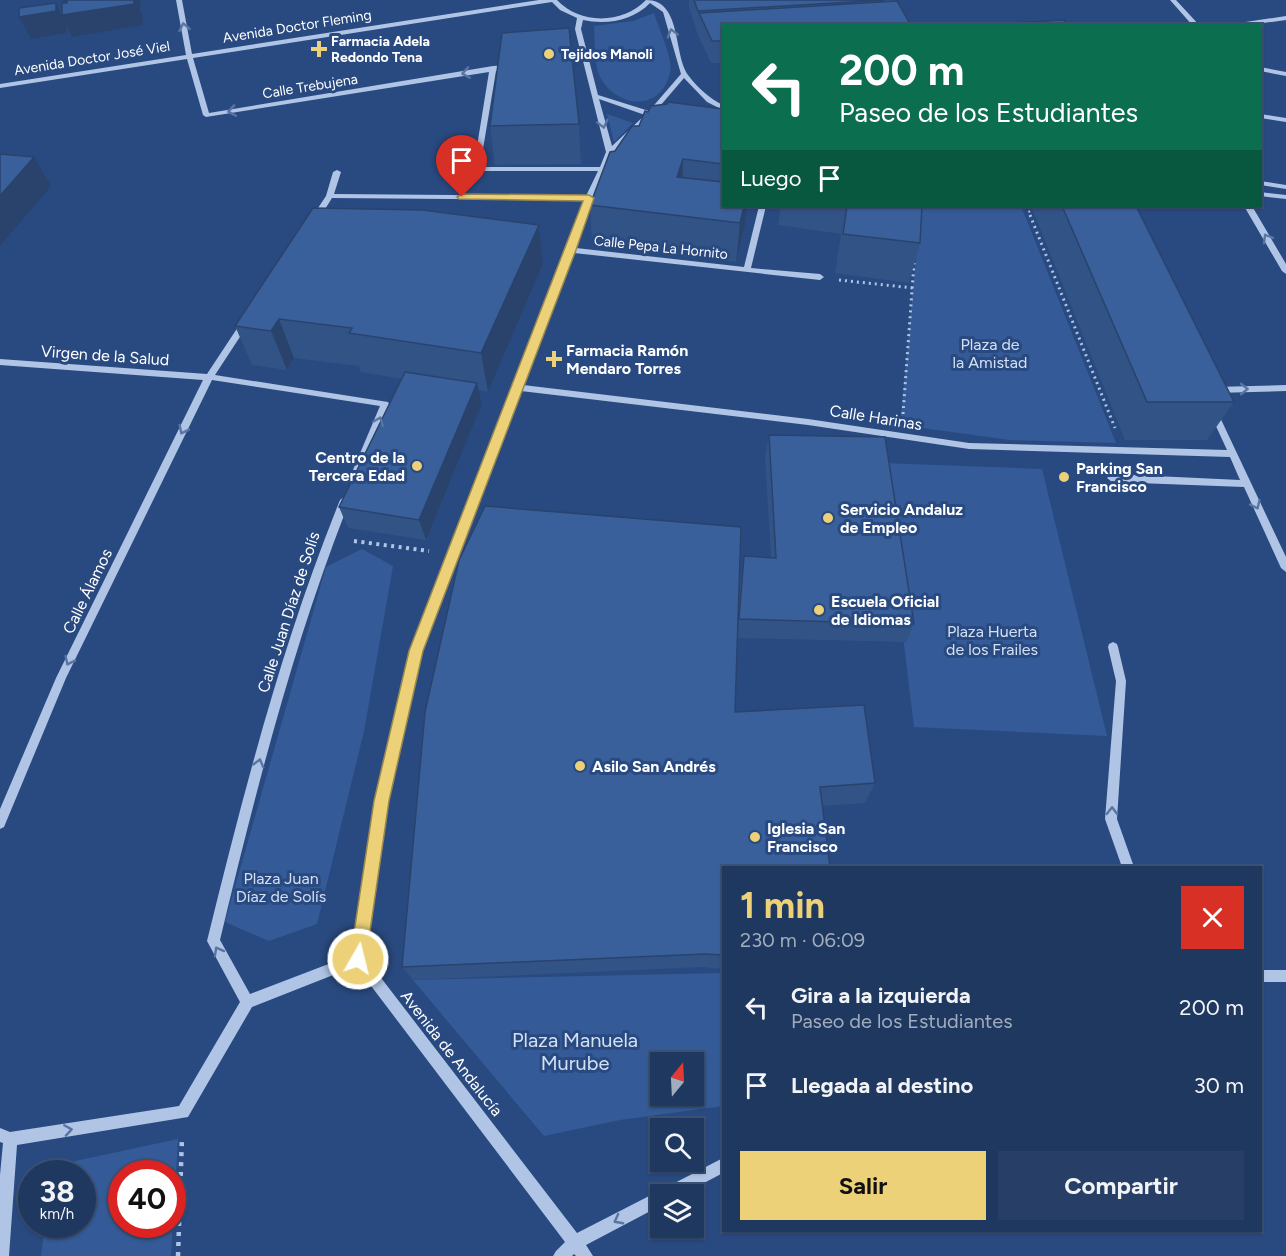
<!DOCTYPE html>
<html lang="es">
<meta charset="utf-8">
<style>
:root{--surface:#1f3860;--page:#273f66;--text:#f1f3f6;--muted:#a1acbd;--line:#3c5275;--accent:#ecd178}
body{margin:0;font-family:Figtree,sans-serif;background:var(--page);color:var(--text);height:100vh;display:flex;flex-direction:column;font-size:22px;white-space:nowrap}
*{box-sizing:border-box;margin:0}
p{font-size:20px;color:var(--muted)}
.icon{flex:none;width:33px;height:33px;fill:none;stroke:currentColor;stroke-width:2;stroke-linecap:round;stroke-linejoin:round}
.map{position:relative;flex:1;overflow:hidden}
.side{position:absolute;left:722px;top:866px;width:540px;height:366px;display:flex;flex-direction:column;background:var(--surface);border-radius:0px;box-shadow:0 2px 4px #0004,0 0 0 2px var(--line)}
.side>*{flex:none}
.hud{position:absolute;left:722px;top:24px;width:540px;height:183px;border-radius:0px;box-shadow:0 2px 4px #0004,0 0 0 2px var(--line);background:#0b6e4f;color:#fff;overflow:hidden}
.needle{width:39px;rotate:18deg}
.buttons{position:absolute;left:650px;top:1052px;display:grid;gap:12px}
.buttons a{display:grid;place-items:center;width:54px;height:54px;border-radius:0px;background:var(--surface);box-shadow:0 2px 4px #0004,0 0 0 2px var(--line);font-size:30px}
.speed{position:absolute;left:18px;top:1160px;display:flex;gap:12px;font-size:30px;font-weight:700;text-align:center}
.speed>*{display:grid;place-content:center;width:78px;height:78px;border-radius:50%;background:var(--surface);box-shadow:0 2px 4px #0004,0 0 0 2px var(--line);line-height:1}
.speed small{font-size:15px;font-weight:400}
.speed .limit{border:9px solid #d22;background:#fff;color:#111}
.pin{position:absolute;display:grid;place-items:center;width:51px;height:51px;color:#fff;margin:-62px -26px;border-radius:50% 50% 50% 0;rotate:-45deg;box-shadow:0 0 6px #0007}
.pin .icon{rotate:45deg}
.me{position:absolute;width:66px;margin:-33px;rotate:8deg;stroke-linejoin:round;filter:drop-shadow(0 0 4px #0008)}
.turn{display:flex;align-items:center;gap:21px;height:126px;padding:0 18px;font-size:27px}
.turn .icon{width:78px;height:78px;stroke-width:2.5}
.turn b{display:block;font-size:42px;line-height:51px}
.then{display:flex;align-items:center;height:57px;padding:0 18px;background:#0003;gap:12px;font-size:22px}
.round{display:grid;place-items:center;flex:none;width:63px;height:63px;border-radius:0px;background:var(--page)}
.head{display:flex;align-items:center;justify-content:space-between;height:102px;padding:0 18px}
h1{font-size:36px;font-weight:700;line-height:45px;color:var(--accent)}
.cta{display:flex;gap:12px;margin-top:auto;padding:12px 18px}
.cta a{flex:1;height:69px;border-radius:0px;background:var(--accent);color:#111;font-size:24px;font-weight:700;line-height:69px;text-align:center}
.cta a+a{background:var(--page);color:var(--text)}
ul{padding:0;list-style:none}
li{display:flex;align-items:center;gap:18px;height:78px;padding:0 18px}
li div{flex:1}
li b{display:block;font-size:22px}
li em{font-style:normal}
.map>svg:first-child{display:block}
</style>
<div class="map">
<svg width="1286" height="1256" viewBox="0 0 1286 1256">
<rect width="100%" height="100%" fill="#294a80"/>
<path fill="#345b97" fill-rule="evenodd" d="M654 13C659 29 667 45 670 62 672 69 669 77 666 84 648 117 604 99 597 68 594 55 595 39 594 26L633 21Z
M607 114 633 123 614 142Z
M921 206H1021L1116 443 1010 440 900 425Z
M882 463 1042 469 1107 736 914 727Z
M362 549 393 566 364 731 317 924 269 941 225 922 326 567Z
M723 973V1106L620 1120 544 1136 413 980ZM660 1062H693V1095H660Z
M178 1139 171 1256H41L45 1224H82V1173H51L52 1166ZM122 1173H172V1224H122Z"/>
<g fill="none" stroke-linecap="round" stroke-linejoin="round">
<path stroke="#b0c5e5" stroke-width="2" stroke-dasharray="2 3" stroke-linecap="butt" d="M1027 206 1031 216"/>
<path stroke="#b0c5e5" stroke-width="3" stroke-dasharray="2 4" stroke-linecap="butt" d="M1030 215 1115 428
M839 280 913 288
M903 414 914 263"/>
<path stroke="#b0c5e5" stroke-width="4" stroke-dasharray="3 4.5" stroke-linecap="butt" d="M354 541 429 551"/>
<path stroke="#b0c5e5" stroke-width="4.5" stroke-dasharray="4 6" stroke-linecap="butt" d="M178 1256 182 1137"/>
<path fill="#b0c5e5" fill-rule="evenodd" d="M176 0H182L192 54 539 0H557C580 25 623 24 646 0 682 0 673 53 688 75 697 87 710 99 723 105V110L707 102 684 78 654 113 656 115 655 116 651 117 613 153 593 198 576 248 744 267 759 206H766L751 268 820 274 824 277 820 280 574 253 523 385 808 419 969 443 1227 450 1209 411 1213 408 1217 411 1286 557V572L1281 568 1244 487 1112 482 1107 478 1112 474 1240 480 1230 457 969 449 808 425 521 391 421 651 387 801 365 957 577 1233 655 1193 662 1191 663 1189 723 1158V1173L683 1194H660V1206L586 1245 593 1256H576L574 1254 572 1256H553L556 1251 565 1242 356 966 252 1007 188 1117 17 1145 9 1256H0V1175L3 1143 0 1142V1128L10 1132 179 1106 240 1002 207 941C244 791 282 643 340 500L345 496 350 500C293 644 256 790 220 940L250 994 352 955 375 801 411 651 567 250 585 200 332 198 317 222H311L310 220 326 196 333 172 337 170 341 172 334 194 586 196 598 171H473L489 72 206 117 203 115 187 59 0 88V84L186 55ZM552 2 560 10 577 18 575 29 582 58 560 60 557 62 560 64 583 61 606 152 600 167H480L496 71 514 67V65L493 66 209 113 193 58ZM650 3 663 12 681 74 649 111 598 95 581 29 583 20C606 25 633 21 650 3ZM599 99 645 115 612 146Z
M1170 0H1176L1200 26H1193Z
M1286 16V20L1241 26H1219Z
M1260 67 1286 72V76L1260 71Z
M1260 114 1286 118V122L1260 118Z
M1260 181 1286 185V189L1260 185Z
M1260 192 1286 195V199L1260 196Z
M1244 206H1252L1286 264V274L1282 271Z
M245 320 249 323 215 375 388 402 389 404 360 477 355 481 350 477 380 406 212 380 66 678 4 827 0 829V809L56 678 203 380 0 365V359L207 374 242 321Z
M1286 385V391L1215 393 1211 390 1215 387Z
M1113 642 1117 644 1118 647 1126 681 1117 819 1134 867H1122L1105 819 1116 681 1108 647 1109 644Z
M1260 970H1286V982H1260Z"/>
</g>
<path fill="#325386" d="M689 0H896L895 1 723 26V63H711L698 35V33H697L689 7Z
M723 109V206H750V207L747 206 745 225 736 262 592 244 590 205 615 151 639 126 648 112Z
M579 124 581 164 495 165 490 126Z
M781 206H922L920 243 909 283 835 273 841 234 778 225Z
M1031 206H1136L1234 402 1207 440H1125Z
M539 225 543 264 488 392 479 390 482 404 426 540 348 528 339 507 402 379 361 372 359 366 294 358 287 370 252 365 235 326Z
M769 435 914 624 906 642 737 638 735 712 875 783 865 803 822 806 723 867V969L702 967 413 980 402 967 738 612 741 576 744 556 771 558 765 456Z"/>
<path fill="#29436d" d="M63 0H140L141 8H139L142 14 143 25 72 37 62 15 69 14Z
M56 3 66 24 67 33 31 39 19 17Z
M34 157 51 186 0 246V196Z
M683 159 682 199 676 217 677 177Z
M744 206H747L745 225 736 262 740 223Z
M539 225 543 264 488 392 481 353Z
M279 319 294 358 287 370 271 331Z
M477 383 482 404 426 540 419 520Z"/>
<path fill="#3a609c" stroke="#29436d" stroke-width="1.5" d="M67 0H134V4L62 15V3H67Z
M694 0H885L698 11Z
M897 1 911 26H723V41H712L699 13Z
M56 3V11L19 17V8Z
M1065 20 1063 26H961Z
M569 28 579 124 490 126 502 33Z
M668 102 723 109V164L683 159 677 177 723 182V206H744L740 223 590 205 610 152 615 151 632 126H639L645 111 648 112 651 106 667 104Z
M0 154 34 157 0 196Z
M847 206H922L920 243 843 234Z
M1062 206H1136L1234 402H1147Z
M313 208 422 210 539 225 481 353 349 333 352 328 279 319 271 331 235 326Z
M405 372 477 383 419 520 339 507Z
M769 435 885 437 914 624 739 619 744 556 776 558Z
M485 506 741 527 735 712 864 705 875 783 820 787 830 867H723V955L704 954 402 967 425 712 459 560Z"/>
<defs><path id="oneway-chevron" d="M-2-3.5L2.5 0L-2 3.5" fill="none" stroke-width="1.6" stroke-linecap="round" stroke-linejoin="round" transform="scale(1.5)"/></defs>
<g stroke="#5875a3">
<use href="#oneway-chevron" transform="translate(184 27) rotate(-101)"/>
<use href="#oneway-chevron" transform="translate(672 33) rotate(-106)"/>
<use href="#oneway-chevron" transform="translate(466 73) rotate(171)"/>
<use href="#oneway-chevron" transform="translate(232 111) rotate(171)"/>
<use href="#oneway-chevron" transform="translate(603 124) rotate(76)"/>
<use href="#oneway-chevron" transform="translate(1267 238) rotate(-120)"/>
<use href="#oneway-chevron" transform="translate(1244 389) rotate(-1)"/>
<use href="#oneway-chevron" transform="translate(379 421) rotate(-67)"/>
<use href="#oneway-chevron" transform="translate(183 430) rotate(116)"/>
<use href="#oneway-chevron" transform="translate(1256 505) rotate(65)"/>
<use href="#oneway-chevron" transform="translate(69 661) rotate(116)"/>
<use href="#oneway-chevron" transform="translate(259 763) rotate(-75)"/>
<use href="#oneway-chevron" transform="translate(1112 811) rotate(-89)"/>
<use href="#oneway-chevron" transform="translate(218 951) rotate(-119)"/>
<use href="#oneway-chevron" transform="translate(68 1130) rotate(-9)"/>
<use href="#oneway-chevron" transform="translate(618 1220) rotate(152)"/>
</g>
<path fill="#ecd178" stroke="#99884e" stroke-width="1.5" d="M462 194 589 195 594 198 576 250 423 651 389 801 366 959 364 965 358 967 352 965 350 959 374 801 409 651 583 201 459 199 457 197Z"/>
<g fill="#ecd178" stroke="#294a80" stroke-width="2">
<path d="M316 40h6v6h6v6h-6v6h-6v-6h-6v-6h6z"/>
<circle cx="549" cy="54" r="6"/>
<path d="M551 350h6v6h6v6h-6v6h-6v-6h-6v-6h6z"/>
<circle cx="417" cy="466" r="6"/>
<circle cx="1064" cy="477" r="6"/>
<circle cx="828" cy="518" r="6"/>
<circle cx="819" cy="610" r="6"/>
<circle cx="580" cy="766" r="6"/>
<circle cx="755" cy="837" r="6"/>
</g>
<g text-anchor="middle" stroke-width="6" stroke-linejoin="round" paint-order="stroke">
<g font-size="14" fill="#fff" stroke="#294a80">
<text transform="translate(297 26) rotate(-9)" y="5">Avenida Doctor Fleming</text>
<text transform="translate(92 58) rotate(-9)" y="5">Avenida Doctor José Viel</text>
<text transform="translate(310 86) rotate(-9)" y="5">Calle Trebujena</text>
<text transform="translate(661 247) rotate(6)" y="5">Calle Pepa La Hornito</text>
</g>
<g font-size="14" font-weight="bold" fill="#fff" stroke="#294a80" text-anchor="start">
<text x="331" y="46">Farmacia Adela<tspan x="331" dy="16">Redondo Tena</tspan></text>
<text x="561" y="59">Tejidos Manoli</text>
</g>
<g font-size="16" fill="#d3e0f4" stroke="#294a80">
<text x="990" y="350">Plaza de<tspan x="990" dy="18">la Amistad</tspan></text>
<text x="992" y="637">Plaza Huerta<tspan x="992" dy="18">de los Frailes</tspan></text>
<text x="281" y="884">Plaza Juan<tspan x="281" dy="18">Díaz de Solís</tspan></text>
</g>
<g font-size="16" font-weight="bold" fill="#fff" stroke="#294a80" text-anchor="start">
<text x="566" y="356">Farmacia Ramón<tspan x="566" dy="18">Mendaro Torres</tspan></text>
<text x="405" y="463" text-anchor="end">Centro de la<tspan x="405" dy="18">Tercera Edad</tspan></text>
<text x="1076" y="474">Parking San<tspan x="1076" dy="18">Francisco</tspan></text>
<text x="840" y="515">Servicio Andaluz<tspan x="840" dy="18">de Empleo</tspan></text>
<text x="831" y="607">Escuela Oficial<tspan x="831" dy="18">de Idiomas</tspan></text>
<text x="592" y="772">Asilo San Andrés</text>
<text x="767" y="834">Iglesia San<tspan x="767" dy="18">Francisco</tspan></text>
</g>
<g font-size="16" fill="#fff" stroke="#294a80">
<text transform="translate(105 355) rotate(4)" y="6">Virgen de la Salud</text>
<text transform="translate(876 417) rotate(9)" y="6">Calle Harinas</text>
<text transform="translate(87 591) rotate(-64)" y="6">Calle Álamos</text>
<text transform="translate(288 612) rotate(-72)" y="6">Calle Juan Díaz de Solís</text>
<text transform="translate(452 1053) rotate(52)" y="6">Avenida de Andalucía</text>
</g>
<g font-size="20" fill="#d3e0f4" stroke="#294a80">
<text x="575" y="1047">Plaza Manuela<tspan x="575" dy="23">Murube</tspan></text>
</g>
</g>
</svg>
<div class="buttons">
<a><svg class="needle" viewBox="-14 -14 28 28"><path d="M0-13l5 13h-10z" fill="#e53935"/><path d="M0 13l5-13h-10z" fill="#a1acbd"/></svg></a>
<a><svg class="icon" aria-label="search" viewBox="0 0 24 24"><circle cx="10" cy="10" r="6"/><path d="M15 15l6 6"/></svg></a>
<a><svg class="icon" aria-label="layers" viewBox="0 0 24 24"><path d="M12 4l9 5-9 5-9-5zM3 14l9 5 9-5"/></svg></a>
</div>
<div class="speed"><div>38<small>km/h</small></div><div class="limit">40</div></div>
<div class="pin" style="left:462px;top:197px;background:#d93025"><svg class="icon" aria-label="arrive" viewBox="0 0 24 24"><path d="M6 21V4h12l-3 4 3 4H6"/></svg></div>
<svg class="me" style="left:358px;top:959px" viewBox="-20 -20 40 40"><circle r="17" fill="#ecd178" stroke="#fff" stroke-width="3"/><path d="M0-11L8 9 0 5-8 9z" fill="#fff"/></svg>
<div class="hud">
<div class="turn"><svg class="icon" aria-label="left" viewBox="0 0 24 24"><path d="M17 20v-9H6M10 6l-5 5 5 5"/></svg><div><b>200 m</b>Paseo de los Estudiantes</div></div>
<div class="then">Luego<svg class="icon" aria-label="arrive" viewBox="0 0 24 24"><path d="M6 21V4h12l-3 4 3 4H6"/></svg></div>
</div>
<section class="side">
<div class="head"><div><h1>1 min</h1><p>230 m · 06:09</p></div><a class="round" style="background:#d93025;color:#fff"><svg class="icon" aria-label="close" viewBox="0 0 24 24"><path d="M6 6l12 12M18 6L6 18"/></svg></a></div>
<ul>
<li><svg class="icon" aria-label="left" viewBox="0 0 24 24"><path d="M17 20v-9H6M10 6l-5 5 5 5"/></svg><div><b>Gira a la izquierda</b><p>Paseo de los Estudiantes</p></div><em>200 m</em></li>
<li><svg class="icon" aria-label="arrive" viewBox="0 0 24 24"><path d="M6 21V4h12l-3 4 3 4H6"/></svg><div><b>Llegada al destino</b></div><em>30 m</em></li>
</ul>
<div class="cta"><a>Salir</a><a>Compartir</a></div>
</section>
</div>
